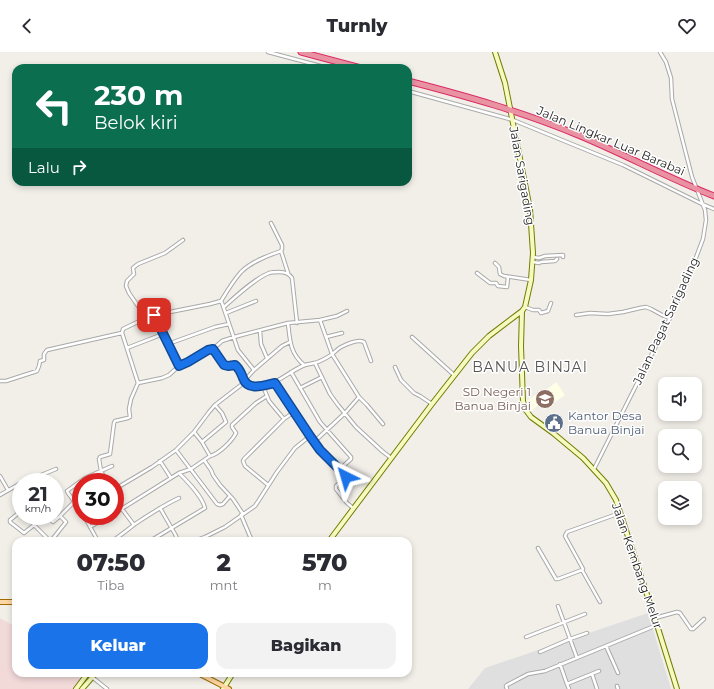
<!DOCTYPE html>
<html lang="id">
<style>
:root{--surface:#fff;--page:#f2f2f3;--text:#2b2b33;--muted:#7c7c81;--accent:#1a73e8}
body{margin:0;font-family:Montserrat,sans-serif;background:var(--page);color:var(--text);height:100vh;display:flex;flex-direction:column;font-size:15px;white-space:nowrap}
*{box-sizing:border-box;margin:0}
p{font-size:13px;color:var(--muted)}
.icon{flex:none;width:22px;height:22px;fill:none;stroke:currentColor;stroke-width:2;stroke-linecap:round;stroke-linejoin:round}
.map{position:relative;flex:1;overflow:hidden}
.side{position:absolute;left:12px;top:485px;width:400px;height:140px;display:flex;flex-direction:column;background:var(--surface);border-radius:12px;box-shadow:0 2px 6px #0003}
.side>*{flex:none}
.banner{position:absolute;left:12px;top:12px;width:400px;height:122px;border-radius:12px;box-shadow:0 2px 6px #0003;background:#0b6e4f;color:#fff;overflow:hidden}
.fabs{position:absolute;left:658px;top:325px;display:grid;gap:8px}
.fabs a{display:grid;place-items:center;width:44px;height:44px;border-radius:8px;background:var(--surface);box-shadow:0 2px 6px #0003;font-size:20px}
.speed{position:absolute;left:12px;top:421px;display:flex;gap:8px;font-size:20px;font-weight:700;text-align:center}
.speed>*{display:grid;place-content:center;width:52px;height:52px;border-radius:50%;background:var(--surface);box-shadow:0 2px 6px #0003;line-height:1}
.speed small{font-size:10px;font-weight:400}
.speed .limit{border:6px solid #d22;background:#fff;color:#111}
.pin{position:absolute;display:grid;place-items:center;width:34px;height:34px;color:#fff;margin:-17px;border-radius:8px;box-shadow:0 2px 6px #0006}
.me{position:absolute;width:44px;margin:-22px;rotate:320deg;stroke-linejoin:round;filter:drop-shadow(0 0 3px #0008)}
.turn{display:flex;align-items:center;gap:14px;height:84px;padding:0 16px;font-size:18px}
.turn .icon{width:52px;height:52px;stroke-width:2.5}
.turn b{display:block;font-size:28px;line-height:34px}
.then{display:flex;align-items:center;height:38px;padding:0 16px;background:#0003;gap:8px;font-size:15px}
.eta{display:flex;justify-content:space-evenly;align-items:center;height:68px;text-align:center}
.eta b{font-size:24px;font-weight:800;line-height:28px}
.primary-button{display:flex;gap:8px;margin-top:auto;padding:8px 16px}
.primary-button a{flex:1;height:46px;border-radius:12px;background:var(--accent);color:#fff;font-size:16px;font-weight:800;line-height:46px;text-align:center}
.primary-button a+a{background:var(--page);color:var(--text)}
header{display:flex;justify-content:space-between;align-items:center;height:52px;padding:0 16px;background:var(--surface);font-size:18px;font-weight:800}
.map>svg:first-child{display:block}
</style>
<header><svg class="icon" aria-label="back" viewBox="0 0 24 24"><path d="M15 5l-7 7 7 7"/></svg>Turnly<svg class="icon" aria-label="heart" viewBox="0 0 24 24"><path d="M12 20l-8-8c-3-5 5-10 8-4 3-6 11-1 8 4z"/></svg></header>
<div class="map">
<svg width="714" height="637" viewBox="0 0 714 637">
<rect width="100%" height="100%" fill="#f2efe9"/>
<path fill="#e0dfdf" d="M648 561 671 637H468L485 616Z"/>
<path fill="#f2dad9" d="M0 566 16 575V621H86L74 637H0Z"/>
<path fill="#ffffe5" d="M556 330 565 343 544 358 539 352 532 359 528 357 525 350 537 342 538 344Z"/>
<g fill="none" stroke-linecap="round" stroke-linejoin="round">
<defs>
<path id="street" d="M268 0 328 16
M408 39 513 68 623 113 702 152 714 157
M271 171 282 193V197L281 199 288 221
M533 205 539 206 545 204 563 203V205
M533 210 539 211 541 210 555 209 557 207
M495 211 499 215 500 222 504 224 531 228
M477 221 490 231H496L498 234 507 235 508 225
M221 249C227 239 233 229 241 220 251 210 267 204 281 199
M224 255C236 244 254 227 269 221 272 220 276 220 279 220 285 220 289 221 292 226L297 271
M525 255 533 258H539L541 261 548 259 551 251
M226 261 256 249
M154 263 179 314
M576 263 590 261 608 262 623 260 640 256 646 255 651 257 664 264 670 266
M146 266 138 254 129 241 126 234 127 229 134 222 133 216 138 212 165 201 183 188
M320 268 337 264 347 259
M288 271C290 289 290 301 304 313
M260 279 261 292 267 306
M122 281 138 331
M326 285 342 281
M412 285 454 323
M168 292 215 275 229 272
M127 296 163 282
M213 297 224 313 228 314 235 313C240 317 242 322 244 329
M315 311 330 342 338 353 356 375 382 399 391 406
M395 315 401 328 414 341 420 344 432 352
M254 318 282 294 290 290
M291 320 320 370 351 405V407L340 417
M0 329H6L37 319 39 314 40 309 44 308V302L47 298 117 282 122 281 123 277 150 264 210 252 221 249 222 251 238 298 254 318 244 329
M275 331 310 384
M263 334 269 349 284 367 294 360
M300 336 322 325
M315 389 345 361 359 345
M202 390 226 370 222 361 215 353
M176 398 217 452 220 453 223 452 230 444
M210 404C219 402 232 389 236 381L232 375V373L256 351 267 344
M204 408 211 418 213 423 220 433 233 447 243 462
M160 409 171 426
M594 417 670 266 686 232 703 187 706 168 705 158 692 125 672 47 671 26 666 10 660 0
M0 424 8 438
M24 430 56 417
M107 430 101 419 99 407 100 405 110 402 114 371 115 369 128 366 130 365 129 357 131 347 138 331 162 326 169 323 179 314 188 310 208 298 213 297 222 289 234 285 288 271 320 268 332 302 359 345 367 353 383 372
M268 433 245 414 243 409 244 407 284 367
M115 437 152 415 176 398 194 380 209 360 215 353 241 333 244 329C263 347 287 319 305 313 308 312 311 312 314 311 320 310 326 306 331 303 334 301 337 297 341 295 347 292 358 287 364 290L371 309
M0 443 21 431
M115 444 122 457 134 473
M160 456 175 482 178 489
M21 459 10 468V470L24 481 34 473
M81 459 68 441 67 439 85 426 112 414
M115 461 179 421 191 417 210 404 202 390 194 380
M241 463 252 489
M47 464 53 470 60 464 66 470 51 489
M60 464 74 450
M84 464 98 489
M40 467 34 473 50 489
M90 475 109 464
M119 485 122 489
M112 489C120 484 127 478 135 472 150 462 164 453 179 446
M150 489 205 456C202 444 188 430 179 421
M194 489 205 485 225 475 255 454 259 448 277 420 295 396 310 384 323 401 334 411 346 424V425L336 434V437L347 451 353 456
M538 496 556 527H558L582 518 583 517 582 515 565 484 567 480 620 461
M582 518 600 550
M558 554 577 606
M655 566 677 560 680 561 691 577H693L704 567
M526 585 585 562
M606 594 618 621
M540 600 570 587 587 581
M560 612 567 632 599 619
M592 622 597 637
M92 625 107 637
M567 632 569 637
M617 634 618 637
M507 637 506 634 507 633 528 622 545 619 657 573"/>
<path id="secondary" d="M522 259 521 294 523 349 525 357 531 365 553 381 583 406 606 431 616 448 657 573 677 637
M329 489 432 352 472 301 489 284 522 259 525 255 531 228 533 201 530 157 505 31 495 0
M76 637 88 621
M82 637 96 621
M223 637 233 621"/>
<path id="primary" d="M0 550H16
M198 621 229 637"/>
<path id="highway" d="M301 0 361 16
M408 29C466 44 523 60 578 83 624 102 668 126 714 144"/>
</defs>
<use href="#street" stroke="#a9a9a9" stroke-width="4.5"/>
<use href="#secondary" stroke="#707d05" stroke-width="6"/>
<use href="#primary" stroke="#a06b00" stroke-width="6"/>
<use href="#highway" stroke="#dc2a67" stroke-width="7"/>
<use href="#street" stroke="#fff" stroke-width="2.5"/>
<use href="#secondary" stroke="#f7fabf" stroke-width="4"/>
<use href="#primary" stroke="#fcd6a4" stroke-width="4"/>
<use href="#highway" stroke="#e892a2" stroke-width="5"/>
</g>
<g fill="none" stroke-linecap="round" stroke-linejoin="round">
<defs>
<path id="route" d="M154 263 179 314 188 310 208 298 213 297 224 313 228 314 235 313C240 317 241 321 243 326 248 340 265 333 275 331L310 384 320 398 345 423 346 425"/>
</defs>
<use href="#route" stroke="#114b97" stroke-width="10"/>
<use href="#route" stroke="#1a73e8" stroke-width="7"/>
</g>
<defs>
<symbol id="school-disc" viewBox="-11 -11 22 22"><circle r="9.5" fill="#8d6e63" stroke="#fff"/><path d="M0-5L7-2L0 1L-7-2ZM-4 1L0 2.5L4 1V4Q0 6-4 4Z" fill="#fff"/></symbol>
<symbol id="civic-disc" viewBox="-11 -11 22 22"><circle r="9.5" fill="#5c6f8a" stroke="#fff"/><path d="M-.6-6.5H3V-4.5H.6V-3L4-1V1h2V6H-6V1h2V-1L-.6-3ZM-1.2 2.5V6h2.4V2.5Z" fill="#fff"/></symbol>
</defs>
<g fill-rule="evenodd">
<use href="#school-disc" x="534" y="336" width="22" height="22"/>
<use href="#civic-disc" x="543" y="360" width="22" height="22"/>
</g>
<g text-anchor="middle" stroke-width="3" stroke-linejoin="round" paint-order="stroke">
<g font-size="12" fill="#222" stroke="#fff">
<text transform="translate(611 89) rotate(23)" y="4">Jalan Lingkar Luar Barabai</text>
<text transform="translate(522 124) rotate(80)" y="4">Jalan Sarigading</text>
<text transform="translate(666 269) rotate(-65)" y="4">Jalan Pagat Sarigading</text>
<text transform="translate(637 514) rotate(71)" y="4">Jalan Kembang Melur</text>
</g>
<g font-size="12" fill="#785e54" stroke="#fff" text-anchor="end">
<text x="531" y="344">SD Negeri 1<tspan x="531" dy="14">Banua Binjai</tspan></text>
</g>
<g font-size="12" fill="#4e5e75" stroke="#fff" text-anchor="start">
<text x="568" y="368">Kantor Desa<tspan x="568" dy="14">Banua Binjai</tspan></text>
</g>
<g font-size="14" letter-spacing="1" fill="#555" stroke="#fff">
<text x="530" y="320">BANUA BINJAI</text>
</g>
</g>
</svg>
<div class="fabs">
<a><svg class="icon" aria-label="sound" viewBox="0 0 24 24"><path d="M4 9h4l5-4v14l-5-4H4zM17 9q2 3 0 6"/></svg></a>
<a><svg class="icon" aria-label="search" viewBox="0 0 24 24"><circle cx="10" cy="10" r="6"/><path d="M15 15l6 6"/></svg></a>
<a><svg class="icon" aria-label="layers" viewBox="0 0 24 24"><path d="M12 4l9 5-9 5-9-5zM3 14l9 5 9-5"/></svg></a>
</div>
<div class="speed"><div>21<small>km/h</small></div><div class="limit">30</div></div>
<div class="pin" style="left:154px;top:263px;background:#d93025"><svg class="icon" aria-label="arrive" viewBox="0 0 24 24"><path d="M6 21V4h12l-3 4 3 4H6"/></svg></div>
<svg class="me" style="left:346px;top:425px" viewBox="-20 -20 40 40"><path d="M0-17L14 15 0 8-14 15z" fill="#1a73e8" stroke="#fff" stroke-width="4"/></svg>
<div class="banner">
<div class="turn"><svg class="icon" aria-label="left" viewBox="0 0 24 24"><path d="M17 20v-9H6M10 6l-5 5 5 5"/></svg><div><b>230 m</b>Belok kiri</div></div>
<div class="then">Lalu<svg class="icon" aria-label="right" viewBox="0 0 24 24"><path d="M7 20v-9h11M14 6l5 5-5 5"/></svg></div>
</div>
<section class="side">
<div class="eta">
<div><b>07:50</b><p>Tiba</p></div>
<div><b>2</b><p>mnt</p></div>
<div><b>570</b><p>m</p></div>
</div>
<div class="primary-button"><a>Keluar</a><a>Bagikan</a></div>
</section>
</div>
